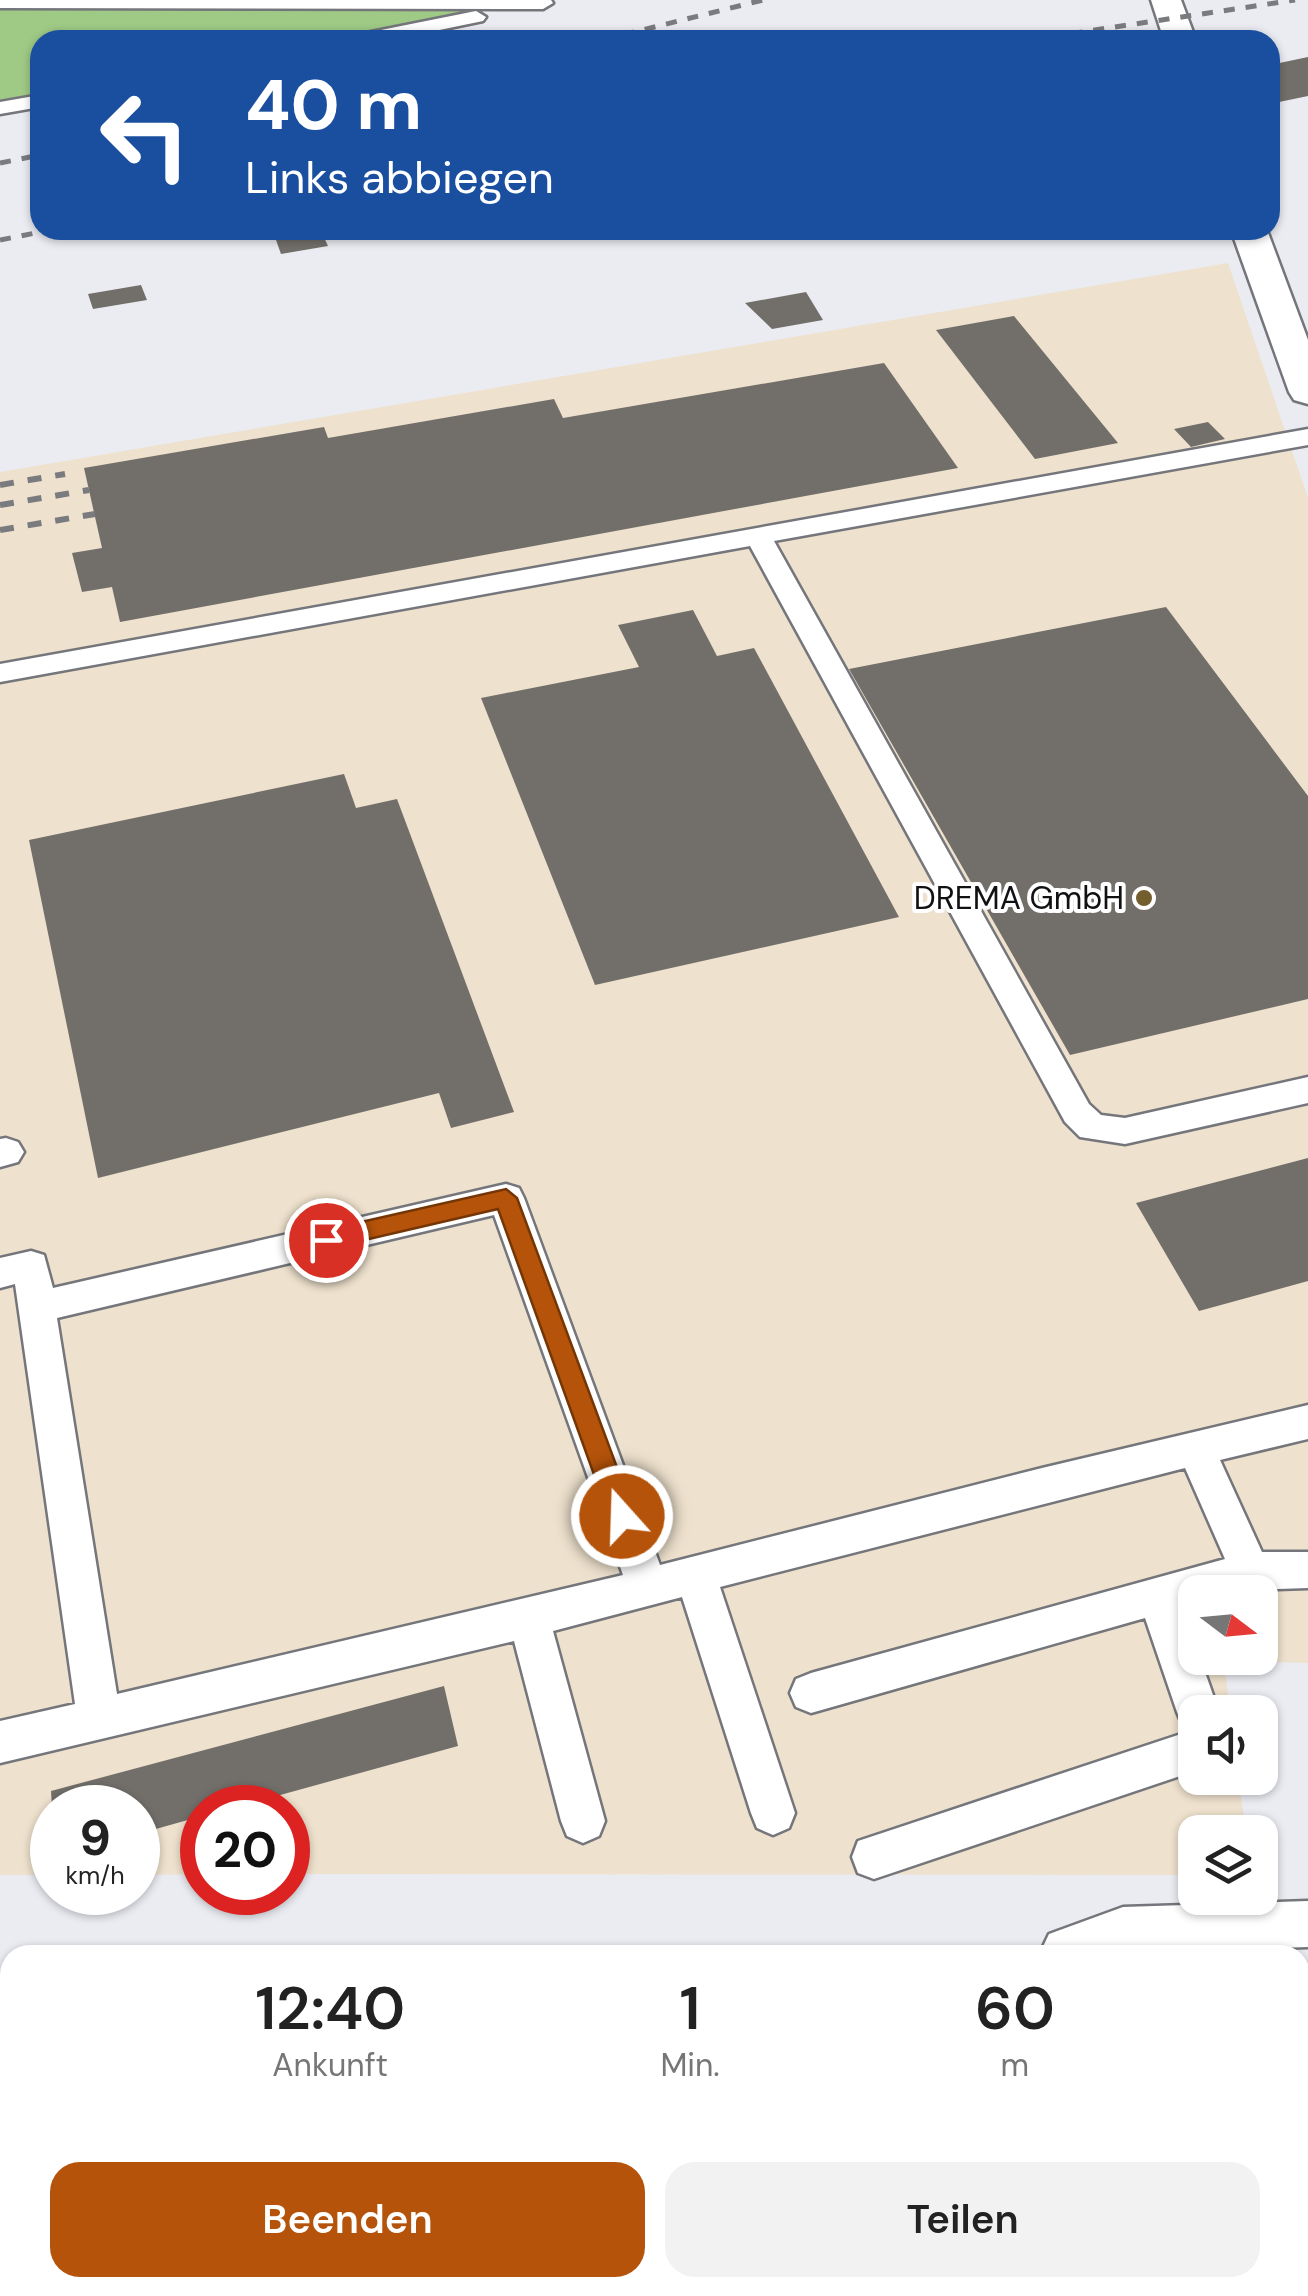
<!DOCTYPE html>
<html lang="de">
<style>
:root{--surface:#fff;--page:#f2f2f2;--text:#222;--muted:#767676;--accent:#b45309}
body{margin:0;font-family:"DM Sans",sans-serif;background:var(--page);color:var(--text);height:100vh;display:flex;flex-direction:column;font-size:38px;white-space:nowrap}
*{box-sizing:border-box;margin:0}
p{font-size:32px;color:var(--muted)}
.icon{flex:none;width:55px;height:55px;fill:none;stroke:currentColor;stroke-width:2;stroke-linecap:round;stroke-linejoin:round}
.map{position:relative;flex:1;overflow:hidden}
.panel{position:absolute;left:0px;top:1945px;width:1310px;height:352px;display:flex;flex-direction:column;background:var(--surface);border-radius:30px 30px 0 0;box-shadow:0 2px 8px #0004}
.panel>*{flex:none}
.top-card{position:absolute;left:30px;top:30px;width:1250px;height:210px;border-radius:30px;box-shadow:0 2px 8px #0004;background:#1a4fa0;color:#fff;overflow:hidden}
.needle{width:65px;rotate:106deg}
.tools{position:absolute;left:1178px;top:1575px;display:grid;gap:20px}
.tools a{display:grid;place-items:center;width:100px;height:100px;border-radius:20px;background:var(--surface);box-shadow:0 2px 8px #0004;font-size:50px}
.speed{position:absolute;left:30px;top:1785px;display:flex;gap:20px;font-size:50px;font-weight:700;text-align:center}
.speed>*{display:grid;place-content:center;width:130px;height:130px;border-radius:50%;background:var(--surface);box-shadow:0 2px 8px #0004;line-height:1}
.speed small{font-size:25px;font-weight:400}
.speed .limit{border:15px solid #d22;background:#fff;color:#111}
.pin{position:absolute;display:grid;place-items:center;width:85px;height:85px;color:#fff;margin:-42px;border:5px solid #fff;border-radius:50%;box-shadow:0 2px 10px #0007}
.me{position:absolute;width:110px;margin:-55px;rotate:340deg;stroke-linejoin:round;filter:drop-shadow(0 0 8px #0008)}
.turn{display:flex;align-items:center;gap:35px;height:210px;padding:0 50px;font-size:45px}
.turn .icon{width:130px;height:130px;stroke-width:2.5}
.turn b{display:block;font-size:70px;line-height:85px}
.eta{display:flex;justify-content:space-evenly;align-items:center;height:170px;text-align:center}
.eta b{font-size:60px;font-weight:600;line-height:70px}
.button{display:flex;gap:20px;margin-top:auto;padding:20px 50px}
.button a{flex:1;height:115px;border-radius:30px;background:var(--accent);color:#fff;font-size:40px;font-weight:600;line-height:115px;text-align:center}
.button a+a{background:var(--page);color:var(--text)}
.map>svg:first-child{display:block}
</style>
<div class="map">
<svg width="1308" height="2296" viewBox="0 0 1308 2296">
<rect width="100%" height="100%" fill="#eaecf2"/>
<path fill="#eee1cd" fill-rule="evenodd" d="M1228 263 1308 498V1663L1224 1661 1230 1712H1195V1778H1238L1246 1832H1195V1875L288 1874V1808H202V1874L138 1875V1808H52V1875H0V472ZM1195 1592H1260V1658H1195Z"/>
<path fill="#9fca86" d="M0 0H521L333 40H40V95L0 102Z"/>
<path fill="#726f6b" d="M1308 57V96L1279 102 1270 96V65Z
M322 233 328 246 281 254 276 240Z
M141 285 147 300 93 309 88 294Z
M806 292 823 320 772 329 745 303Z
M1014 316 1118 443 1035 459 936 330Z
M884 363 958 468 120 622 112 587 82 592 72 553 102 548 84 468 324 427 328 438 554 399 563 418Z
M1208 422 1225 439 1191 447 1174 429Z
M1166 607 1308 796V999L1070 1055 849 669Z
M693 610 717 656 754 648 899 917 595 985 481 698 639 667 618 625Z
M344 774 356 808 397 799 514 1112 451 1128 439 1093 98 1178 29 840Z
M1308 1158V1281L1199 1311 1136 1203Z
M444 1686 458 1746 233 1808H202V1816L138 1834V1808H52L51 1791Z
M0 1995 10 1996V2222L0 2221Z
M1300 2020H1308V2226H1300Z"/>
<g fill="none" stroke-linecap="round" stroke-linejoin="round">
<defs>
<path id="lane" d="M0 0H551L553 3 543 9 0 8Z
M476 11 486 17 483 21 391 40H351L361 34Z
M40 95V107L0 114V102Z
M1308 429V445L774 541 1089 1104 1101 1115 1125 1118 1308 1077V1103L1125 1144 1080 1137 1065 1122 750 546 0 682V664Z
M6 1138 18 1142 24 1152 18 1162 0 1167V1139Z
M506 1184 519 1188 524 1198 660 1565 1042 1468 1308 1405V1439L1220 1460 1262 1552H1308V1588L1195 1592V1604L1182 1608 1195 1643V1658H1200L1219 1712H1195V1771L874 1879 858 1873 852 1857 858 1841 1193 1730 1183 1726 1177 1712 1145 1618 811 1713 796 1707 790 1693 796 1679 811 1673 1225 1559 1185 1468 720 1587 795 1813 789 1828 773 1835 757 1828 751 1813 682 1597 553 1631 605 1821 599 1836 583 1843 567 1836 561 1821 514 1641 0 1763V1721L75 1704 15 1284 0 1288V1258L31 1251 44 1255 53 1288ZM494 1215 623 1575 117 1694 57 1318Z
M1308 1901V1947L1039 1955 1049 1934 1123 1907Z
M1057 2288H1107L1109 2296H1059Z"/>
<path id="secondary" d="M1151 0H1181L1196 40H1164Z
M1231 230H1267L1308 340V404L1294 400 1289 392Z"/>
</defs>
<use href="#lane" stroke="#74767b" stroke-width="5"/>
<use href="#secondary" stroke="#74767b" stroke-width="5"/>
<use href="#lane" fill="#fff" fill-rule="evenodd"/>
<use href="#secondary" fill="#fff" fill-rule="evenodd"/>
<path stroke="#7a7b7f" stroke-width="5" stroke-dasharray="11 11" stroke-linecap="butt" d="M602 40 763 0
M1028 40 1295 0
M0 163 40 155
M0 240 51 230"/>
<path stroke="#7a7b7f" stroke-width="6" stroke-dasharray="14 14" stroke-linecap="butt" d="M0 485 65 474
M0 505 89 490
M0 530 95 514"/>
</g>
<path fill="#b45309" stroke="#753606" stroke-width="2.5" d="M506 1189 517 1198 635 1516 631 1525 622 1528 613 1525 609 1516 498 1209 326 1249 317 1246 314 1240 317 1233 326 1230Z"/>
<circle fill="#725f2d" stroke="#fff" stroke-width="4" cx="1144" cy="898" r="10"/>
<g text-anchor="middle" stroke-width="8" stroke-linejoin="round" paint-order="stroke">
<g font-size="32" fill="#111113" stroke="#fff" text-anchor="end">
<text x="1124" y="909">DREMA GmbH</text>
</g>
</g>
</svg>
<div class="tools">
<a><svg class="needle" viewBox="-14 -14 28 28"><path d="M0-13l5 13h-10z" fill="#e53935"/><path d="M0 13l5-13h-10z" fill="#767676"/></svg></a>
<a><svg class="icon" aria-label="sound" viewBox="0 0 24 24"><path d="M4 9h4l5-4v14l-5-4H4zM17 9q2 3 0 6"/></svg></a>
<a><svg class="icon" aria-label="layers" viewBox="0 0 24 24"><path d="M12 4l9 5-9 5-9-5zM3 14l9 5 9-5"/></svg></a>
</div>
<div class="speed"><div>9<small>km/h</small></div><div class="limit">20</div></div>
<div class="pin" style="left:326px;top:1240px;background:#d93025"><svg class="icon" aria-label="arrive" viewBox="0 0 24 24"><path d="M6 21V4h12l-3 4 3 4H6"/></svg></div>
<svg class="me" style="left:622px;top:1516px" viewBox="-20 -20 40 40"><circle r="17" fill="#b45309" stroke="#fff" stroke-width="3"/><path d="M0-11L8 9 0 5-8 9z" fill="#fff"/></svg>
<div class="top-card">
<div class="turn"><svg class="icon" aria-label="left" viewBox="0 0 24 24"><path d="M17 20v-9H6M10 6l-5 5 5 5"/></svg><div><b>40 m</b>Links abbiegen</div></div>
</div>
<section class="panel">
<div class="eta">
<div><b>12:40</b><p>Ankunft</p></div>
<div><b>1</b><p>Min.</p></div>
<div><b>60</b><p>m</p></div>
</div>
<div class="button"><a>Beenden</a><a>Teilen</a></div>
</section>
</div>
